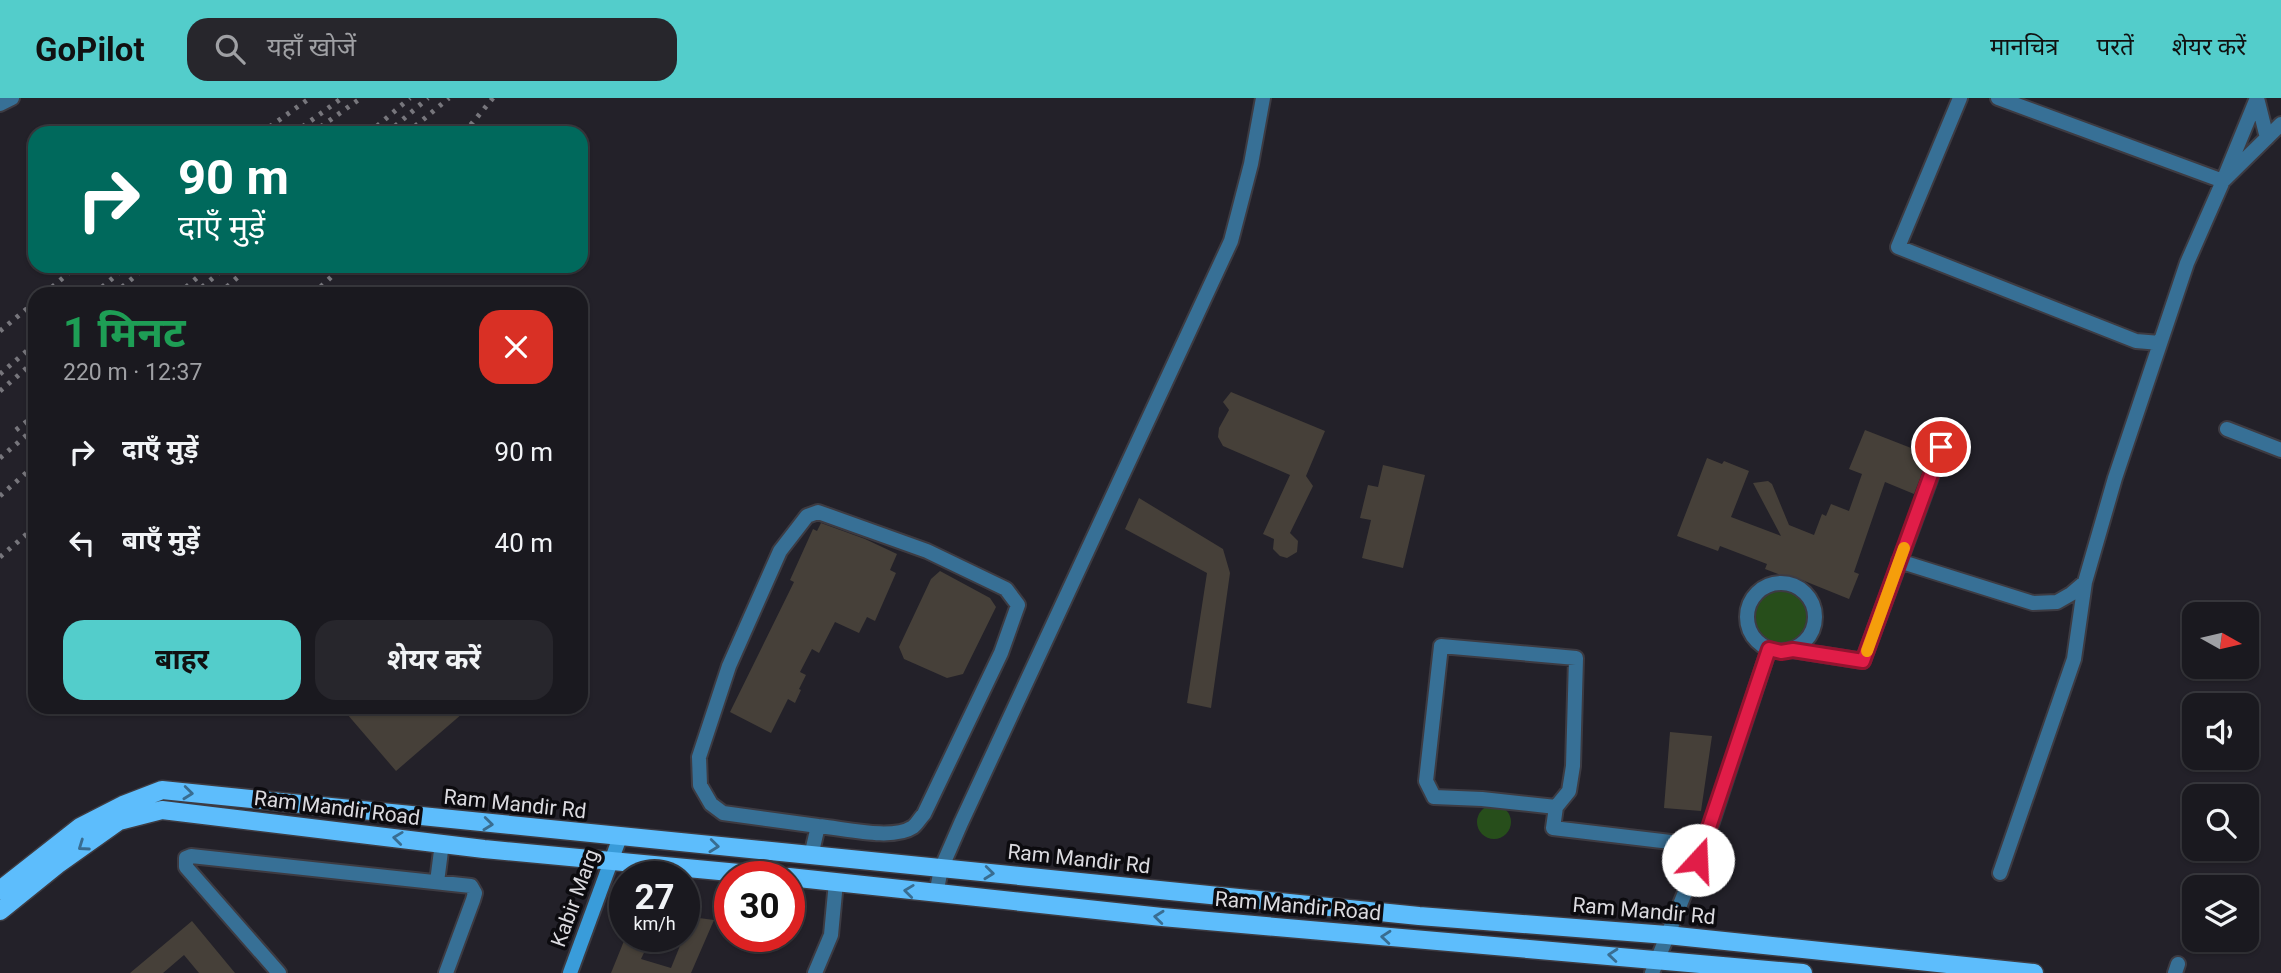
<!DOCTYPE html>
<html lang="hi">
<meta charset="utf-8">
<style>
:root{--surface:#1a191f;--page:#27262c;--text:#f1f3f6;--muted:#9fa0a4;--line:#38383d;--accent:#53cdcb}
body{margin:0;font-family:Roboto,"Noto Sans Devanagari",sans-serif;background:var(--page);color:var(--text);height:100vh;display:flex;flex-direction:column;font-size:26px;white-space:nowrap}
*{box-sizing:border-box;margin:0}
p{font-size:23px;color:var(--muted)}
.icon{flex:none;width:38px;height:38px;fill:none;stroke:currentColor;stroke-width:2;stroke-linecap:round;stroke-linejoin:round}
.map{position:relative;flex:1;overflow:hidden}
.panel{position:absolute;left:28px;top:189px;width:560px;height:427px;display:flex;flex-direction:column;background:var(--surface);border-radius:21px;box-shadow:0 2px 5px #0004,0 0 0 2px var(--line)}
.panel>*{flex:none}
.top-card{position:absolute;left:28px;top:28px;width:560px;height:147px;border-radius:21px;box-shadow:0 2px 5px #0004,0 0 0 2px var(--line);background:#00695c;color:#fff;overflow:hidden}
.needle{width:46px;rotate:98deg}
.tools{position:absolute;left:2182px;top:504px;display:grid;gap:14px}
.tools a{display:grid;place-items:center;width:77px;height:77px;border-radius:14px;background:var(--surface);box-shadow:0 2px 5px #0004,0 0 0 2px var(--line);font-size:35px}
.speed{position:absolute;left:609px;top:763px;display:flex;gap:14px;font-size:35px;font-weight:700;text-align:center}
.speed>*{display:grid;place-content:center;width:91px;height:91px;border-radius:50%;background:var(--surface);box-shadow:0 2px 5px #0004,0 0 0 2px var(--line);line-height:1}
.speed small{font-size:18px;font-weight:400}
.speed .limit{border:10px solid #d22;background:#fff;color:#111}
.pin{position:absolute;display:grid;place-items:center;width:60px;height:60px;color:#fff;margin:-30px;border:4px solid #fff;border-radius:50%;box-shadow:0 2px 7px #0007}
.me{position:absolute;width:77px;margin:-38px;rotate:20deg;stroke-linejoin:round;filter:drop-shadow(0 0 5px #0008)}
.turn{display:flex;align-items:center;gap:24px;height:147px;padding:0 35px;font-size:32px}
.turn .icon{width:91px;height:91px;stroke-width:2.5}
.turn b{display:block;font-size:49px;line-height:60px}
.round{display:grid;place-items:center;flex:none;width:74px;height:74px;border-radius:21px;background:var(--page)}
.head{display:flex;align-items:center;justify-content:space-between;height:119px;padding:0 35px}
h1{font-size:42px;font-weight:700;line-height:52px;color:#1e9e55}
.button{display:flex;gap:14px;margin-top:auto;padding:14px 35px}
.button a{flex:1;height:80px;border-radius:21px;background:var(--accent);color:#111;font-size:28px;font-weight:700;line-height:80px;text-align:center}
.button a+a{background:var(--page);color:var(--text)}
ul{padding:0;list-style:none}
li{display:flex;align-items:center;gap:21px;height:91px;padding:0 35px}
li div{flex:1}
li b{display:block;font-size:26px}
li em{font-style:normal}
header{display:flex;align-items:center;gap:42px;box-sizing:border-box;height:98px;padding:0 35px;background:var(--accent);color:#111}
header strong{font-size:33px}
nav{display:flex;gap:38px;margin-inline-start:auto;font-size:24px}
.search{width:490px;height:63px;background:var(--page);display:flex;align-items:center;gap:18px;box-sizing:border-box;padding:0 24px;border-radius:21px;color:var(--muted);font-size:26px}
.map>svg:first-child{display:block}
</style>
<header>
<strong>GoPilot</strong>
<div class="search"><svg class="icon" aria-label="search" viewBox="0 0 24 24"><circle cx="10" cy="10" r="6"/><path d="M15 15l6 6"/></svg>यहाँ खोजें</div>
<nav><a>मानचित्र</a><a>परतें</a><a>शेयर करें</a></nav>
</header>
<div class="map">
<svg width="2281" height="875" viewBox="0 0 2281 875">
<rect width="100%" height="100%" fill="#232129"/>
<path fill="#274e1b" d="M1751 520a29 29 0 1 1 58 0a29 29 0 1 1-58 0Z
M1477 724a17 17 0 1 1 34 0a17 17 0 1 1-34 0Z"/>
<path fill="#464039" d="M1231 294 1325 333 1306 378 1313 388 1290 435 1298 443 1297 454 1287 460 1280 458 1273 451 1274 441 1263 436 1290 377 1223 348 1218 339 1219 330 1229 312 1223 304Z
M1865 332 1929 357 1914 396 1885 384 1854 474 1859 476 1849 501 1802 482 1788 480 1765 471 1767 466 1720 448 1718 453 1677 438 1707 360 1722 366 1724 363 1749 373 1731 419 1781 438 1753 385 1768 383 1772 386 1789 427 1814 437 1822 416 1826 418 1831 406 1849 413 1862 376 1849 371Z
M1383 367 1425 377 1403 470 1362 460 1371 422 1360 420 1368 387 1378 389Z
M1139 400 1223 451 1230 475 1211 610 1187 605 1207 475 1125 431Z
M821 425 865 441 897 456 890 472 896 475 875 523 867 519 859 535 835 524 819 555 812 551 800 574 806 577 799 591 801 592 795 605 788 601 771 635 730 614 794 484 790 482 813 431 817 433Z
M940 473 990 500 996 509 963 576 947 580 904 561 899 549 931 481Z
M341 609H470L396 673Z
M1670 634 1712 638 1701 713 1664 710Z
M684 818 714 822 691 875H611L626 838H652L641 861 671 870 684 838Z
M192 823 235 875H199L184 857 163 875H130Z"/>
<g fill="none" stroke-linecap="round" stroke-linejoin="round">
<defs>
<path id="street" d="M1960 0 1898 149 2136 243 2160 245
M1998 0 2223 83 2257 0
M2257 0 2267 40
M0 6 12 0
M2227 331 2281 352
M1899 463 2033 505 2057 504 2071 496 2085 484
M1747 519a34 34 0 1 1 68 0a34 34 0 1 1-68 0Z
M1793 552 1863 563 1942 349
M1556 709 1482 701 1434 699 1426 683 1441 548 1576 560 1573 668 1569 693 1556 709 1553 730 1704 748 1769 551
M811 758 818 728C843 730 892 743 913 729 917 726 920 720 924 716L1001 555 1018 507 1006 491 927 453 818 414 807 418 780 453 729 568 699 659 700 687 711 706 723 715 818 728
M2000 775 2074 561 2085 484 2115 380 2187 165 2223 83 2281 26
M437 784 442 745
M936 796 941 771 961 725 1231 143 1251 66 1263 0
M279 875 186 769V760L191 758 471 788 475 795 473 802 446 875
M815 875 831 837 836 784
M1652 875 1704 748
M2175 875 2178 866"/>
<path id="secondary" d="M570 875 620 739"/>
<path id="primary" d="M789 779 1162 819 1803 875
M0 792 80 729 123 707 162 692 1419 818 1667 837 2034 875
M0 813 57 767 119 723 162 712 484 751 783 779"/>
</defs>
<use href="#street" stroke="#3d3b42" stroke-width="18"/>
<use href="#secondary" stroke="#3d3b42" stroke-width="18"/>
<use href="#primary" stroke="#3d3b42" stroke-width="21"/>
<use href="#street" stroke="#377096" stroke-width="14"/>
<use href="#secondary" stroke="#399cda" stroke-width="14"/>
<use href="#primary" stroke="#5dbdfc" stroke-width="18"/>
<path stroke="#77767c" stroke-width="5" stroke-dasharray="3.5 7" stroke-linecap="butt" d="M261 35 310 0
M294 35 342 0
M312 35 361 0
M369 35 410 0
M387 35 428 0
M407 35 449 0
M464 35 493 0
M44 196 77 168
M94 196 127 168
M114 196 147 168
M178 196 199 178
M194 196 227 168
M219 196 250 168
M313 196 343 168
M0 233 35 204
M0 276 35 246
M0 293 35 263
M16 332 35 317
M0 360 35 330
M0 398 35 367
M0 459 35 429"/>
</g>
<defs><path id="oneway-chevron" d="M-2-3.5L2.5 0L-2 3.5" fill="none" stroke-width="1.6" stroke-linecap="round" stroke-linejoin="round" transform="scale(1.75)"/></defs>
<g stroke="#396d91">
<use href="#oneway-chevron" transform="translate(188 695) rotate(6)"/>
<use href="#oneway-chevron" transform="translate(488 726) rotate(6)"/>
<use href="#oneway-chevron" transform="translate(398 740) rotate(-173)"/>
<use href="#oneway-chevron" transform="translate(83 748) rotate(145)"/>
<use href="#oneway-chevron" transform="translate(714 748) rotate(6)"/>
<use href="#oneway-chevron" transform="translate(989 775) rotate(6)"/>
<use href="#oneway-chevron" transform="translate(909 793) rotate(-173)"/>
<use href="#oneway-chevron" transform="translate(1159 819) rotate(-174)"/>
<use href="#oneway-chevron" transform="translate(1386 839) rotate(-175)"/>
<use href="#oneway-chevron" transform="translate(1613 857) rotate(-175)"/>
</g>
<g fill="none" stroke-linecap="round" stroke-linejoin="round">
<defs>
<path id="route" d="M1698 762 1769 551 1781 554 1793 552 1863 563 1941 349"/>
</defs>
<use href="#route" stroke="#92132f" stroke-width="18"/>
<use href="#route" stroke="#e11d48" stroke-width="12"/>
<path stroke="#f59e0b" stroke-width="12" d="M1867 553 1904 450"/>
</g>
<g text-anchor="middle" stroke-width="7" stroke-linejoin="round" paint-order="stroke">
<g font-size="21" fill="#dbdadf" stroke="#0c0b0f">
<text transform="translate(515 706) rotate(6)" y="7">Ram Mandir Rd</text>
<text transform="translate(337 710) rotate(7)" y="7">Ram Mandir Road</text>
<text transform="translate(1079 761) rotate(6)" y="7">Ram Mandir Rd</text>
<text transform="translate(575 800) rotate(-70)" y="7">Kabir Marg</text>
<text transform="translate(1298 808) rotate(5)" y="7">Ram Mandir Road</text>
<text transform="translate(1644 813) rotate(5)" y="7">Ram Mandir Rd</text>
</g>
</g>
</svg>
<div class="tools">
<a><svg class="needle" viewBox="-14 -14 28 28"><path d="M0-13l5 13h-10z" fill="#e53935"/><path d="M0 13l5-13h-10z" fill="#9fa0a4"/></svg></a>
<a><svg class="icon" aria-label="sound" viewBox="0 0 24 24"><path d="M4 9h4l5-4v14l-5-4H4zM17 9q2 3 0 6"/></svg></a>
<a><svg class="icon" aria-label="search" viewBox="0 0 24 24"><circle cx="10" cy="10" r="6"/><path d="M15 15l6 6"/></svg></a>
<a><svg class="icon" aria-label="layers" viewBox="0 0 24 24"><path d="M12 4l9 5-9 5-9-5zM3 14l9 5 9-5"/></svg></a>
</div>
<div class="speed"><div>27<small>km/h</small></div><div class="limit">30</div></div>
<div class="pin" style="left:1941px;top:349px;background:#d93025"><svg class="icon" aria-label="arrive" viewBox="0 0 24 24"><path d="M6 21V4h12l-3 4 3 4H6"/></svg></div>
<svg class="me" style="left:1698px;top:762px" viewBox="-20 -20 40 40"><circle r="19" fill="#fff"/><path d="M0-13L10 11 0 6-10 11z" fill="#e11d48"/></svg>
<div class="top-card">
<div class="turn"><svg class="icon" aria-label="right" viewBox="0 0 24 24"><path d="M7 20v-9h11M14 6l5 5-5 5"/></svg><div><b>90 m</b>दाएँ मुड़ें</div></div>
</div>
<section class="panel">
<div class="head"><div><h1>1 मिनट</h1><p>220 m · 12:37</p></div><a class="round" style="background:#d93025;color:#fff"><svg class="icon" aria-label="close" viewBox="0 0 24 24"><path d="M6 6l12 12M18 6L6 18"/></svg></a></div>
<ul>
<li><svg class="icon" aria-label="right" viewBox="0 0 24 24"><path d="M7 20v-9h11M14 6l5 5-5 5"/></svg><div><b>दाएँ मुड़ें</b></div><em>90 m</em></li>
<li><svg class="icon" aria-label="left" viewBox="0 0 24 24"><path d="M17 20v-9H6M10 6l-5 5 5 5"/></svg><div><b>बाएँ मुड़ें</b></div><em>40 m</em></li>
</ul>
<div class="button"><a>बाहर</a><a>शेयर करें</a></div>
</section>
</div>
